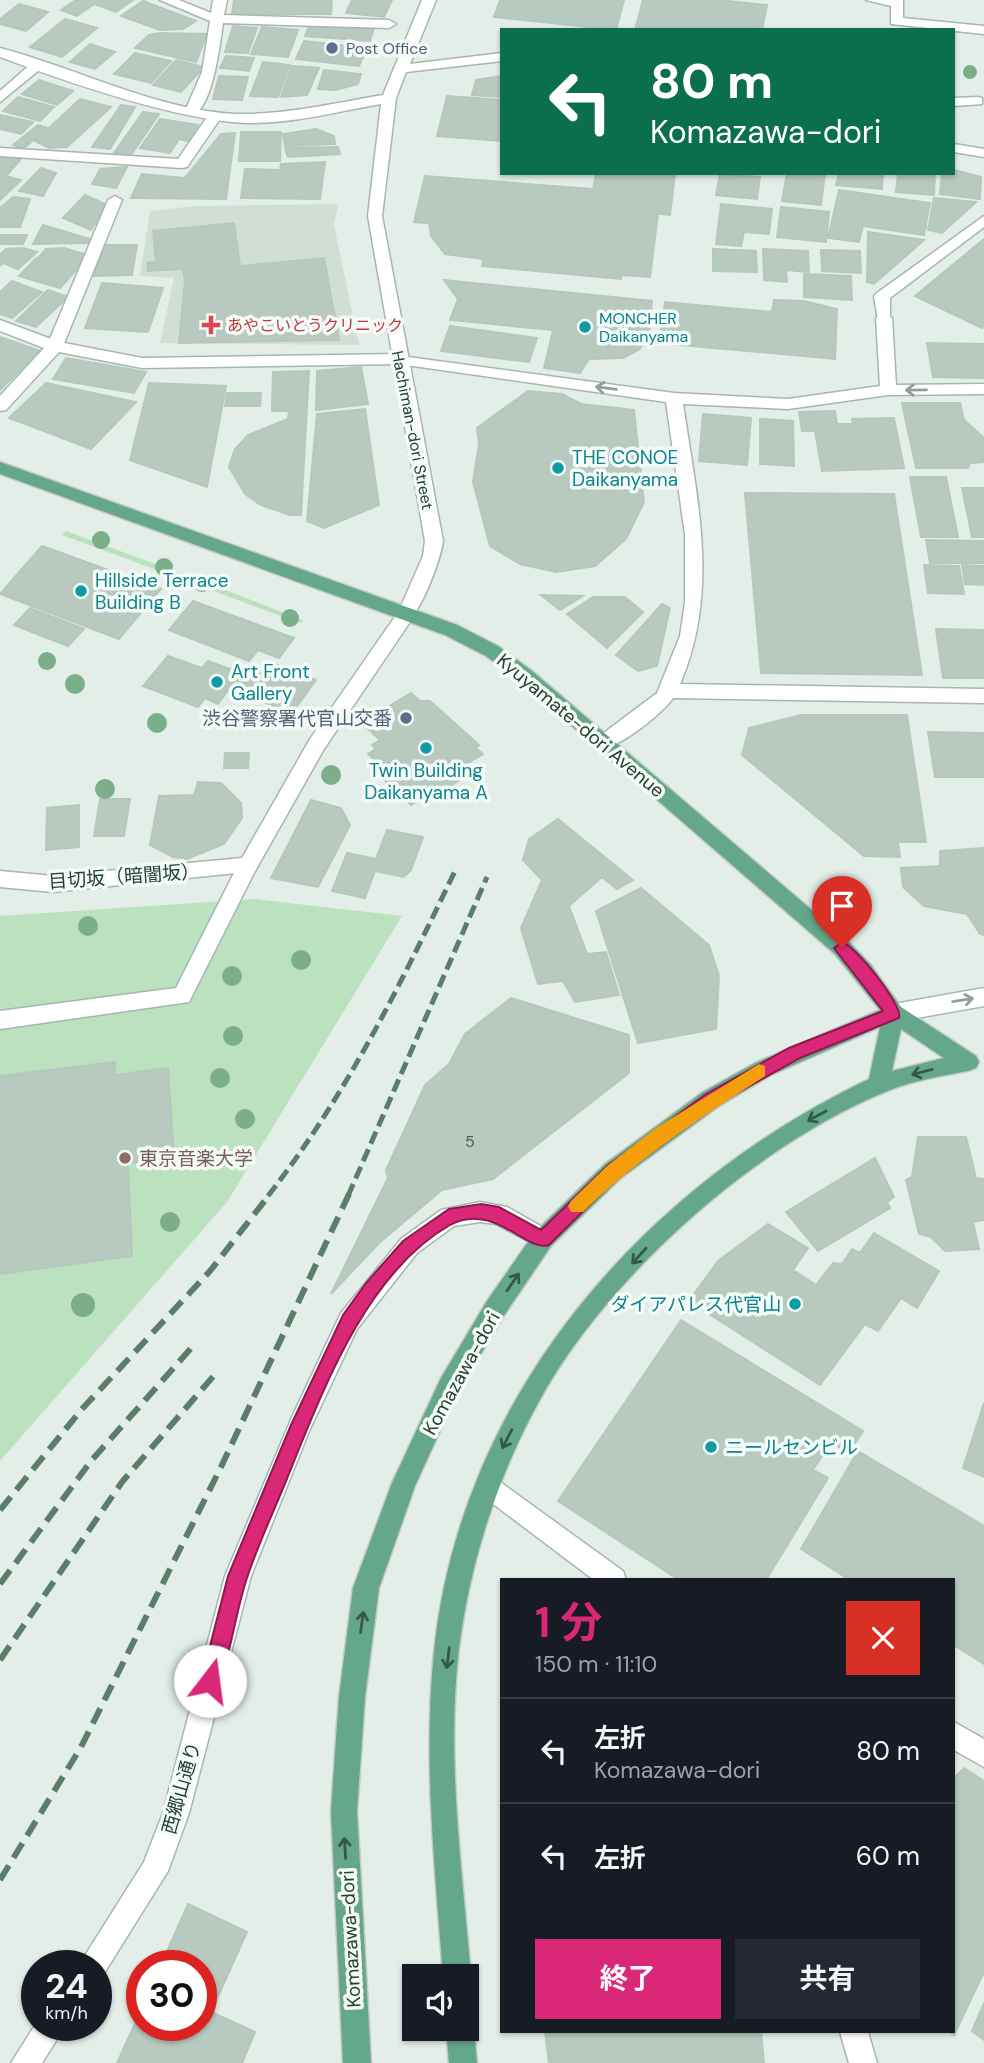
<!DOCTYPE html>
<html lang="ja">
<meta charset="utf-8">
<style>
:root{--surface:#171b24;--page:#242831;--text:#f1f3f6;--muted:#9ea1a6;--line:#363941;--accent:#db2777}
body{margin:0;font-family:"DM Sans","Noto Sans JP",sans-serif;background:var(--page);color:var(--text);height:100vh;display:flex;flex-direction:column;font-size:26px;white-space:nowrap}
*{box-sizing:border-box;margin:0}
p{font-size:23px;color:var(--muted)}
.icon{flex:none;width:38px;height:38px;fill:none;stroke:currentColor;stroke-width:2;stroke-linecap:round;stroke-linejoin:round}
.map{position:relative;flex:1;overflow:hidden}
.drawer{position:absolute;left:500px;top:1578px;width:455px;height:455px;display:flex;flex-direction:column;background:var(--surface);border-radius:0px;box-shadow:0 2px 5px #0004}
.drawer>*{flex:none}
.top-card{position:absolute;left:500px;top:28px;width:455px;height:147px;border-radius:0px;box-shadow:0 2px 5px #0004;background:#0b6e4f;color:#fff;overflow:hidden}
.controls{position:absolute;left:402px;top:1964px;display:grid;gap:14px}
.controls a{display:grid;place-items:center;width:77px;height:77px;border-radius:0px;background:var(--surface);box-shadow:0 2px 5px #0004;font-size:35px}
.speed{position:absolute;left:21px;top:1950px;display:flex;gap:14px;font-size:35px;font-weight:700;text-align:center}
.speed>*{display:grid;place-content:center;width:91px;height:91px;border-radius:50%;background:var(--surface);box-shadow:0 2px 5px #0004;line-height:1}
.speed small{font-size:18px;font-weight:400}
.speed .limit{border:10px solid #d22;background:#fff;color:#111}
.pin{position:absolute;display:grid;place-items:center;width:60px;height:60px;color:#fff;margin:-72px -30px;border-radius:50% 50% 50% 0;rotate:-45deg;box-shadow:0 0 7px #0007}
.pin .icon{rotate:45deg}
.me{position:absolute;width:77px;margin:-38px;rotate:15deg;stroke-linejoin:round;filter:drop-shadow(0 0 5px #0008)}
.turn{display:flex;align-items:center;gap:24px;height:147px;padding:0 35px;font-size:32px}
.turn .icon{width:91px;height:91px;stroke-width:2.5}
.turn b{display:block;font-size:49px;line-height:60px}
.round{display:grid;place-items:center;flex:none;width:74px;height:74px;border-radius:0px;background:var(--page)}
.headline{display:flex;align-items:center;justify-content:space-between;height:119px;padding:0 35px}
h1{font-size:42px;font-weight:700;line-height:52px;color:var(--accent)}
.action{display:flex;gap:14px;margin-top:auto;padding:14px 35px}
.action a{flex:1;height:80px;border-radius:0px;background:var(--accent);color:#fff;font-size:28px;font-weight:700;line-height:80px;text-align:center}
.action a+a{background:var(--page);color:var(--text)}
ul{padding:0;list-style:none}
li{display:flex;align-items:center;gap:21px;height:105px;padding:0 35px;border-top:2px solid var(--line)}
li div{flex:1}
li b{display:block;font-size:26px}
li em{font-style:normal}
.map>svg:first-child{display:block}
</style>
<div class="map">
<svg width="984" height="2063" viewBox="0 0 984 2063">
<rect width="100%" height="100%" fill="#e3eee8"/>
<path fill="#d1ded6" d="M338 204 334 225 359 345 160 343 174 278 140 276 150 211 195 206Z"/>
<path fill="#bbe1bf" d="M66 531 177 572 181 576 176 577 62 535Z
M194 579 201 580 304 621 299 623 195 584Z
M254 899 402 916 227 1202 0 1461V916Z"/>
<path fill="#b8c9c0" stroke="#b5c8bd" stroke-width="2" d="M76 0H133L116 12 94 4 77 16 61 10Z
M234 0H332L331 14H232Z
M352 0H392L384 17 346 13Z
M500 0H624L616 30 494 17Z
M643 0H717L767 5 762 30H635Z
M143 1 196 21 183 29 160 30 121 16Z
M19 4 48 12 26 31 0 24V19Z
M65 19 97 28 62 57 30 47Z
M310 23 374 28 370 41 305 36Z
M233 26 257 28 248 53 225 52Z
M262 27 298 30 288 57 251 54Z
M160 33 207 34 196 62 135 48 149 35Z
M304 41 367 48 359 66 296 59Z
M90 44 115 52 95 69 70 62Z
M135 53 171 61 151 83 114 74Z
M226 56 254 58 249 71 220 68Z
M176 60 204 67 181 92 153 85Z
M263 62 290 65 278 97 250 96Z
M292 66 319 68 307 95 281 97Z
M324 70 361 74 358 84 336 90 318 89Z
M219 76 248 77 242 100 213 99Z
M502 76V97L472 95 476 80Z
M39 80 73 91 57 105 22 94Z
M447 96 502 100V141L437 136Z
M18 97 54 107 40 121 3 111Z
M80 99 111 107 67 147 49 148 35 141Z
M121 105 135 107 110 149 92 147Z
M143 112 159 114 131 155 114 153Z
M0 115 33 122 21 134 0 129Z
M160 119 198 125 188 141 179 139 170 153 140 148Z
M38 125 47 128 23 149 13 145Z
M316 129 334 136 335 144 285 146 283 134Z
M241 132H281L280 161H239Z
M235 133 226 199 131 198 142 174 185 178 221 134Z
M338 147 340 154 288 157 285 148Z
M0 157 21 159 6 176 21 180 0 200Z
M325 162 320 199 241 198 245 169 280 170 281 164Z
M127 167 116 188 92 184 100 169Z
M41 168 56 173 43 196 19 191Z
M954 170 981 177 980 199 940 194 942 173H954Z
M596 173H691L675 174 670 215 527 202 522 230 414 222 425 176 593 189Z
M787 173H825L821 205 782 201Z
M839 173H883L882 189 836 185Z
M898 173H935L934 195 896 192Z
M720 174 760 177 757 199 716 195Z
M839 190 930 203 924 235 863 226 859 242 828 238Z
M85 195 107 205 91 230 63 218Z
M13 197 30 199 20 227H0V208Z
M934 198 976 202 942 233 928 230Z
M527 202 658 214 650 277 622 275 621 279 482 266 483 259 445 254 431 236 429 223 522 230Z
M721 204 772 209 769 234 744 232 741 246 716 244Z
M781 207 829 212 826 242 777 237Z
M234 223 240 266 324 258 339 340 179 343 185 281 183 269 148 271 147 263 156 262 153 231Z
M43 225 90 239 88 243 33 244Z
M868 232 924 240 874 284 867 282Z
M0 235H27L23 244H0Z
M984 239V326L982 328 915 296Z
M99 245H137L132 275 94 276Z
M23 248 37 252 18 269 3 263 0 266V255L6 249Z
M64 248 87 255 76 268 39 257 46 249Z
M713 249 756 251 757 272 713 271Z
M763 249 808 251 809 272 786 270 787 282 764 280Z
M821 250 860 251 861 273 822 271Z
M36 258 77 269 60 288 19 276Z
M804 274 851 276 852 300 804 297Z
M444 280 652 301 649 334 640 349 623 358 589 359 580 373 544 368 553 330 450 320 458 299Z
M12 281 42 292 12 318 0 314V292Z
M102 283 163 288 148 332 85 328Z
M48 290 68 297 36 327 16 321Z
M774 300 804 301 837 309 835 359 659 343 665 302 772 312Z
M450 326 537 338 529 362 441 351Z
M0 337 40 351 0 390Z
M927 343 984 344V378L933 377Z
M66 358 146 372 134 393 53 379Z
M361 367 368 404 316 410 317 371Z
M309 371 301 515H290L261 505 245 494 229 467 235 449 248 435 288 419 289 411H272L273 372Z
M46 383 136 402 91 449 9 418Z
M149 383 226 386 207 487 130 460Z
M528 391 562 394 581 404 634 410 644 502 626 539 595 566 556 572 520 564 490 546 473 482 479 444 477 428Z
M227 393H261L260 406H225Z
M902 403H960L964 420 984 438V462L970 463 968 468H916Z
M365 409 379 505 324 528 307 521 317 414Z
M835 411 837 424H853L852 419 894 418 904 468 822 471 815 431H802L799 412Z
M703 414 751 418 747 465 699 461Z
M760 419 793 421 794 466 760 464Z
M910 477H946L958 537H921Z
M962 488H984V537H972Z
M745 493 894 494 922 675 761 673Z
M926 540 983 541 984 563H930Z
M42 546 161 589 119 639 0 594Z
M924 565 959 566 964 594 928 593Z
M962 565 984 566V585L965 584Z
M541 595 583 596 560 610Z
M593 597H625L643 612 607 648 567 614Z
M193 601 294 638 279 658 258 650 249 661 169 630Z
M662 604 670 608 657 666 638 671 616 655Z
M30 608 84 629 68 646 14 625Z
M936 629 984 630V678H943Z
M168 656 202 668 208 661 241 673 246 666 262 672 270 662 316 680 292 713 229 689 218 704 205 698 198 707 143 686Z
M411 693 420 701H430L479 745 476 748 483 754 458 769 466 776 425 802 421 798 411 805 381 777 393 769 386 762 380 765 368 754 376 749 372 745 380 740 365 726 369 723 366 720Z
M801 715H907L926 842H898L900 857 864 856 742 755 749 728Z
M928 732 984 733V777H935Z
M225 753H249L248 768H224Z
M198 782 221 783 241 803 242 818 224 844 187 859 173 857 150 845 159 796 194 795Z
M100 799H130L124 836H94Z
M311 800 341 808 350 825 318 887 271 878Z
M79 805V847L46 850 47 808Z
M558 819 633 880 617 889 602 877 569 906 587 954 606 952 619 995 575 1002 563 981 538 984 521 928 542 880 523 860 529 839Z
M387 830 423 837 411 870 404 877 375 871 365 898 332 891 347 853 376 859Z
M984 848V935L980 934 967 914 924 906 903 887 901 868 940 866V851Z
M641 888 709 945 719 976 716 1029 638 1043 596 911Z
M511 998 629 1035V1073L493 1179 442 1190 379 1243 331 1294 388 1178 386 1170 425 1085 449 1064 465 1034Z
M115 1062V1075L168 1068 174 1158 128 1163 132 1256 0 1274V1076Z
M918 1137H966L976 1178 984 1179V1220L973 1222 979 1249 945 1251 931 1237 919 1234 906 1180 912 1177Z
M875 1158 894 1197 887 1202 890 1208 818 1251 786 1212Z
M768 1224 808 1248 793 1270 816 1285 833 1263 842 1264 852 1249 860 1253 874 1233 939 1271 917 1308 901 1298 878 1331 865 1324 820 1385 689 1301 718 1261Z
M681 1320 863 1431 849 1453 831 1442 813 1470 828 1478 766 1580H679L558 1501Z
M984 1403V1477L963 1468Z
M858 1451 984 1526V1664L954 1645V1580H850L801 1549Z
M964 1768 984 1781V1972L954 2035 950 2032H954V1778Z
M188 1904 247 1932 211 2012 255 2032 242 2063H117L142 2008V2025H201V1965H161Z
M984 2003V2040L972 2031Z
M545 2032H761L764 2063H549Z"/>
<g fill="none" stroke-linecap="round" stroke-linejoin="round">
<defs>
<path id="service" d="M160 0H179L211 13 213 0H227L224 15 389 20 396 24 389 28 223 23C220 43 213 109 192 115L185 111 202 72 210 21Z
M215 112 222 116 187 167 182 168 0 156V148L178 159 210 113Z
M0 320 59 342 142 358 399 354 407 359 399 364 142 368 59 352 6 410 0 411V396L44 348 0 331Z
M248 857 255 859 258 865 189 1002 0 1029V1011L176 988 241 859Z"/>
<path id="pedestrian" d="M866 0H903V18L984 26V34L891 24V6Z
M977 97 982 98V104L954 106V98Z
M115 196 122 200 63 346 61 350H49L47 346 108 200Z
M984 216V227L890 298V321H878L874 296 877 293Z"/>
<path id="minor" d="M32 63 44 66 0 102V91Z
M884 313 892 318 896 385 984 384V394L888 395 788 409 683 404C697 499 720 592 680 684L984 689V703L673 698C663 713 614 753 597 748L595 743 597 738 657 693 680 636 685 603V534L666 402 399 364 393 363V355L674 393 788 399 880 386 876 318Z
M407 607 416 613 324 749 255 871 53 892 0 887V871L53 876 242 858 310 739 401 608Z
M480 1202 507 1207 551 1232 554 1239 551 1246 543 1249 496 1224 480 1222 454 1226 417 1253 357 1329 310 1429 251 1576 189 1813 168 1871 103 1975 96 1978V1965H79L144 1862 163 1813 225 1576 292 1417 341 1313 401 1239 441 1210Z
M489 1474 623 1571 626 1580H594L480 1494 477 1486 480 1478Z
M954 1722 984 1739V1767L954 1750Z
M37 2022V2025H66L42 2063H11Z
M840 2032H868L877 2063H849Z"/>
<path id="tertiary" d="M422 0H436L410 64 502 53V61L406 72 396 98 382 216 443 541C441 557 421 615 407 619L398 613 423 556 425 541 368 216 381 104C334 112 281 127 232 122 162 115 67 82 0 57V48C74 67 159 111 236 114 285 115 335 103 383 95Z
M954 144 984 149V157L954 152Z"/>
<path id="secondary" d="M984 988V1006L894 1022 887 1019 884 1013 887 1007 894 1004Z"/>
<path id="primary" d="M0 462 457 625 498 646 532 671 849 942 870 964 901 1007 976 1056 979 1062 976 1068 968 1071C942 1076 915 1080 890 1090 758 1142 605 1278 538 1403 497 1478 470 1563 459 1648 446 1757 462 1868 471 1976L467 1985V1976H443C435 1868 423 1760 434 1652 460 1396 643 1187 869 1079L880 1027 771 1075 719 1106 621 1178 551 1246 503 1317 457 1394 415 1486 379 1588 365 1697 357 1811 371 2063H343L331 1811 339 1697 353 1588 392 1483 441 1378 487 1301 535 1232 605 1164 703 1092 755 1063 880 1010 835 954 520 681 486 656 445 635 0 474ZM901 1029 944 1058 892 1071Z
M467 2017 474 2028 477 2063H449L446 2028H467Z"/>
</defs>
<use href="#service" stroke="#a5b7ae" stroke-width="3"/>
<use href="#pedestrian" stroke="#a5b7ae" stroke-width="3"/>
<use href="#minor" stroke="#a5b7ae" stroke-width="3"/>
<use href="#tertiary" stroke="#a5b7ae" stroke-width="3"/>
<use href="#secondary" stroke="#a1bbae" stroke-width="3"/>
<use href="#primary" stroke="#c1cac6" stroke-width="3"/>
<use href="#service" fill="#fff" fill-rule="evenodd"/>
<use href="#pedestrian" fill="#fff" fill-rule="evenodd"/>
<use href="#minor" fill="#fff" fill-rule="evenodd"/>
<use href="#tertiary" fill="#fff" fill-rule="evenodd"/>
<use href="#secondary" fill="#fff" fill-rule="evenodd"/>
<use href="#primary" fill="#65a78b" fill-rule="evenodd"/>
<path stroke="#5c7d6e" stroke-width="5" stroke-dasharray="13 6" stroke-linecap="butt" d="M268 1196C348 1093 400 985 456 869
M348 1196 487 877"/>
<path stroke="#5c7d6e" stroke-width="6" stroke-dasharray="17 9" stroke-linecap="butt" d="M0 1510 82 1409 210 1271 270 1194
M0 1584 91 1461 193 1346
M0 1660 122 1482 217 1372
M0 1880 81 1747 221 1467 349 1194"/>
</g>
<g fill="#7caf89">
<circle cx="970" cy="72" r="7"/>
<circle cx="101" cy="540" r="9"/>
<circle cx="164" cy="567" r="9"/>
<circle cx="202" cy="583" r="9"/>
<circle cx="290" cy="618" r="9"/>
<circle cx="47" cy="661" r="9"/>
<circle cx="75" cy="684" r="10"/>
<circle cx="157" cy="723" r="10"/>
<circle cx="331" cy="775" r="10"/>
<circle cx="105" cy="789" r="10"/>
<circle cx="88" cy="926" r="10"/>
<circle cx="301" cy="960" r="10"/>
<circle cx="232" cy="976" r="10"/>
<circle cx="233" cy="1036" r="10"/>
<circle cx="220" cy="1078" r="10"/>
<circle cx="245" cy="1119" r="10"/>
<circle cx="170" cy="1222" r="10"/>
<circle cx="83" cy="1305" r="12"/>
</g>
<defs><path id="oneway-shaft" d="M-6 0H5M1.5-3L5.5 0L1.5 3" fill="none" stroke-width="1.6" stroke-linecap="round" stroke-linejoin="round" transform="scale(1.75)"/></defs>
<g stroke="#90a099">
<use href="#oneway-shaft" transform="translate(606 388) rotate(-172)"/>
<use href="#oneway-shaft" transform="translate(916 390) rotate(179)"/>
<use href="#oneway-shaft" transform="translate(963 1000) rotate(-9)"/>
</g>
<g stroke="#325a49">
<use href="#oneway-shaft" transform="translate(922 1072) rotate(165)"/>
<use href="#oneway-shaft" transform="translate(817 1116) rotate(152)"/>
<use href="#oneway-shaft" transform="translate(639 1256) rotate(132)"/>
<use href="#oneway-shaft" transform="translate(513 1282) rotate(-55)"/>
<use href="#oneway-shaft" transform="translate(507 1439) rotate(117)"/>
<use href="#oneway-shaft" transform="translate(362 1622) rotate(-82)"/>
<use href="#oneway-shaft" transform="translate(448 1658) rotate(97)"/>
<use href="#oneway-shaft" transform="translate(345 1848) rotate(-93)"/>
</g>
<path fill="#db2777" stroke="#8e194d" stroke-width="2" d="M842 942C856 946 904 1007 899 1018L800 1058 717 1104 619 1176 549 1245C527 1253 493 1201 450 1225 366 1273 323 1390 288 1476 275 1509 259 1542 248 1575 235 1612 232 1652 217 1688L210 1691 203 1688 201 1681 228 1576 291 1425 343 1315 366 1283 403 1241 449 1209 481 1204 499 1207 541 1230 607 1166 706 1094 789 1048 883 1011 837 952 834 948Z"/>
<path fill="#f59e0b" d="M759 1064 765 1066V1076C700 1118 638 1158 583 1212H571L568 1206 571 1201 607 1166 656 1128Z"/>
<g fill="#5c6f8a" stroke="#f4faf6" stroke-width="2.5">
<circle cx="332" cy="48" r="7"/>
<circle cx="406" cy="718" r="7"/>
</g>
<path fill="#e0444e" stroke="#f4faf6" stroke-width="2.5" d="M207.5 314.5h7v7h7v7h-7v7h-7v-7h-7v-7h7z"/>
<g fill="#0f9aa8" stroke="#f4faf6" stroke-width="2.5">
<circle cx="585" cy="327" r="7"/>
<circle cx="558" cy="468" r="7"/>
<circle cx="81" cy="591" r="7"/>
<circle cx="217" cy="682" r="7"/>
<circle cx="426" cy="748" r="7"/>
<circle cx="795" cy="1304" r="7"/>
<circle cx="711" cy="1447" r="7"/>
</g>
<circle fill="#8d6e63" stroke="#f4faf6" stroke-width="2.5" cx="125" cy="1158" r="7"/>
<g text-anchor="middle" stroke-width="7" stroke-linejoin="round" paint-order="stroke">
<g font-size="16" fill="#4e5e75" stroke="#f4faf6" text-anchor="start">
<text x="346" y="54">Post Office</text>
</g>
<g font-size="16" fill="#0d838f" stroke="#f4faf6" text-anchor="start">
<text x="599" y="324">MONCHER<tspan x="599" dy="18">Daikanyama</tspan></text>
</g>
<g font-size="16" fill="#be3a42" stroke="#f4faf6" text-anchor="start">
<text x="227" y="331">あやこいとうクリニック</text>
</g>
<g font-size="16" fill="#214133" stroke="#f4faf6">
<text transform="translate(413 430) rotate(79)" y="6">Hachiman-dori Street</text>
</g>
<g font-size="16" fill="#476356">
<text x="470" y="1147">5</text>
</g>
<g font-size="19" fill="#0d838f" stroke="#f4faf6" text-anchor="start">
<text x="572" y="464">THE CONOE<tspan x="572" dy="22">Daikanyama</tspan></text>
<text x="95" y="587">Hillside Terrace<tspan x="95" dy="22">Building B</tspan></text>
<text x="231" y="678">Art Front<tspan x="231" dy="22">Gallery</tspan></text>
<text x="426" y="777" text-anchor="middle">Twin Building<tspan x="426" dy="22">Daikanyama A</tspan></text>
<text x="781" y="1311" text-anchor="end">ダイアパレス代官山</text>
<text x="725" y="1454">ニールセンビル</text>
</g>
<g font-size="19" fill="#4e5e75" stroke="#f4faf6" text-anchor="end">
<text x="392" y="725">渋谷警察署代官山交番</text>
</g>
<g font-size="19" fill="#214133" stroke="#f4faf6">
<text transform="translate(581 725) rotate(40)" y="7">Kyuyamate-dori Avenue</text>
<text transform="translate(124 876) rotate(-4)" y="7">目切坂（暗闇坂）</text>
<text transform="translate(461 1373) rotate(-61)" y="7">Komazawa-dori</text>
<text transform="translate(181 1788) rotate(-74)" y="7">西郷山通り</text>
<text transform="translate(350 1939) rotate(-93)" y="7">Komazawa-dori</text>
</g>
<g font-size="19" fill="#785e54" stroke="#f4faf6" text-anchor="start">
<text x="139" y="1165">東京音楽大学</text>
</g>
</g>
</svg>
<div class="controls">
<a><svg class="icon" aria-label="sound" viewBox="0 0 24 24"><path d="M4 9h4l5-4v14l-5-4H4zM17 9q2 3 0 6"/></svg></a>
</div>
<div class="speed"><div>24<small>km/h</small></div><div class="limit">30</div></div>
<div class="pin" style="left:842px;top:948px;background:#d93025"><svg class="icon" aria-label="arrive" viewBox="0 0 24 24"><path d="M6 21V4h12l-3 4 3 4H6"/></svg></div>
<svg class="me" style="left:210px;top:1681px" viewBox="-20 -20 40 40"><circle r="19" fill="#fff"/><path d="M0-13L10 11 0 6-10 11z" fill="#db2777"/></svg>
<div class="top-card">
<div class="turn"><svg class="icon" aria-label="left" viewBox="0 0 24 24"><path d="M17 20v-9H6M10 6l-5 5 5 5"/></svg><div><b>80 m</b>Komazawa-dori</div></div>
</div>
<section class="drawer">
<div class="headline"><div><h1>1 分</h1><p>150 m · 11:10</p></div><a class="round" style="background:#d93025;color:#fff"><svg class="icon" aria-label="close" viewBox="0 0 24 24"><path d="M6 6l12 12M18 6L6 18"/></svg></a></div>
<ul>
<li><svg class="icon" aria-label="left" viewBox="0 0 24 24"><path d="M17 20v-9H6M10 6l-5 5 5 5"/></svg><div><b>左折</b><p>Komazawa-dori</p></div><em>80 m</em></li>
<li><svg class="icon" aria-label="left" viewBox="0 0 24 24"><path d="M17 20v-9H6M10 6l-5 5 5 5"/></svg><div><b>左折</b></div><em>60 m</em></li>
</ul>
<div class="action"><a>終了</a><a>共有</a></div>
</section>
</div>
